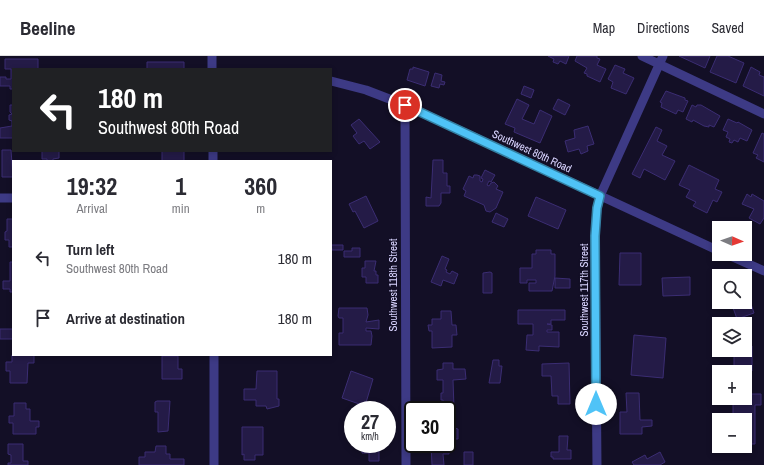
<!DOCTYPE html>
<meta charset="utf-8">
<style>
:root{--surface:#fff;--page:#f7f7f7;--text:#2b2b33;--muted:#7c7c81;--line:#e1e1e2}
body{margin:0;font-family:"Archivo Narrow",sans-serif;background:var(--page);color:var(--text);height:100vh;display:flex;flex-direction:column;font-size:15px;white-space:nowrap}
*{box-sizing:border-box;margin:0}
p{font-size:13px;color:var(--muted)}
.icon{flex:none;width:22px;height:22px;fill:none;stroke:currentColor;stroke-width:2;stroke-linecap:round;stroke-linejoin:round}
.map{position:relative;flex:1;overflow:hidden}
.sheet{position:absolute;left:12px;top:104px;width:320px;height:196px;display:flex;flex-direction:column;background:var(--surface);border-radius:0px;box-shadow:0 2px 6px #0003}
.sheet>*{flex:none}
.banner{position:absolute;left:12px;top:12px;width:320px;height:84px;border-radius:0px;box-shadow:0 2px 6px #0003;background:#202124;color:#fff;overflow:hidden}
.needle{width:26px;rotate:92deg}
.fabs{position:absolute;left:712px;top:165px;display:grid;gap:8px}
.fabs a{display:grid;place-items:center;width:40px;height:40px;border-radius:0px;background:var(--surface);box-shadow:0 2px 6px #0003;font-size:20px}
.speed{position:absolute;left:344px;top:345px;display:flex;gap:8px;font-size:20px;font-weight:700;text-align:center}
.speed>*{display:grid;place-content:center;width:52px;height:52px;border-radius:50%;background:var(--surface);box-shadow:0 2px 6px #0003;line-height:1}
.speed small{font-size:10px;font-weight:400}
.speed .limit{border:2px solid #111;border-radius:6px;background:#fff;color:#111}
.pin{position:absolute;display:grid;place-items:center;width:34px;height:34px;color:#fff;margin:-17px;border:2px solid #fff;border-radius:50%;box-shadow:0 1px 4px #0007}
.me{position:absolute;width:44px;margin:-22px;rotate:0deg;stroke-linejoin:round;filter:drop-shadow(0 0 3px #0008)}
.turn{display:flex;align-items:center;gap:14px;height:84px;padding:0 20px;font-size:18px}
.turn .icon{width:52px;height:52px;stroke-width:2.5}
.turn b{display:block;font-size:28px;line-height:34px}
.eta{display:flex;justify-content:space-evenly;align-items:center;height:68px;text-align:center}
.eta b{font-size:24px;font-weight:700;line-height:28px}
ul{padding:0;list-style:none}
li{display:flex;align-items:center;gap:12px;height:60px;padding:0 20px}
li div{flex:1}
li b{display:block;font-size:15px}
li em{font-style:normal}
header{display:flex;align-items:center;gap:24px;box-sizing:border-box;height:56px;padding:0 20px;background:var(--surface);border-bottom:1px solid var(--line)}
header strong{font-size:19px}
nav{display:flex;gap:22px;margin-inline-start:auto;font-size:14px}
.map>svg:first-child{display:block}
</style>
<header>
<strong>Beeline</strong>
<nav><a>Map</a><a>Directions</a><a>Saved</a></nav>
</header>
<div class="map">
<svg width="764" height="409" viewBox="0 0 764 409">
<rect width="100%" height="100%" fill="#130f26"/>
<path fill="#241b47" stroke="#3b2d73" d="M548 0H569L566 8 560 5 558 8 553 6 554 3Z
M577 0H597V2L600 3 597 9 606 13 600 26 587 20V18L584 17 587 12 575 5Z
M679 0H710L705 12Z
M717 0H728L744 7 736 27 710 16Z
M5 3H38V13H13V33H10V30H0V21H6V23H11V13H5Z
M147 6H184V13H147Z
M615 9 625 13 623 17 634 22 626 38 611 32 613 26 608 23Z
M413 11 429 16 425 30 407 24 410 13H413Z
M751 11 760 16 759 19 764 21V40L743 30Z
M435 17 442 19 441 25 445 26 444 29 440 28 439 32 431 30Z
M524 30 534 34 531 42 521 38Z
M666 35 685 42V44L688 45 683 56 678 54 676 58 661 51 662 47 660 46Z
M517 43 529 49 522 63 534 68 540 54 552 60 540 87 514 76 515 72 505 68Z
M558 43 570 49 565 59 553 53Z
M10 49H13V82H0V72L12 70V65L9 64V59L12 58 10 56Z
M692 49 696 51 697 49H701L720 60 714 71 709 69V71L704 70 693 64 692 66 686 63Z
M359 63 380 86 370 93 364 85 359 88 353 80 357 77 351 69Z
M728 63 737 67 738 66 752 74 747 85 740 82 738 86 734 84 732 87 729 86 730 83 726 81 728 76 723 74Z
M588 70 594 88 587 90 588 95 581 98 579 93 568 96 565 85 575 82 574 74Z
M656 71 662 74 657 85 667 90 662 99 675 105 665 124 644 113 640 122 632 118Z
M762 77 764 78V106L756 102 758 99 753 97Z
M2 94H11L13 121H2Z
M42 95H59V102L53 103V105H47V103H42Z
M162 95H184V105H162Z
M433 104H443V117H447V130H450V137H441V147L439 150H426V141L431 142Z
M689 109 719 124 715 133 722 136 717 146 713 144 707 157 693 150 696 146 686 141 690 134 679 129Z
M485 114 495 119 491 126 489 125 487 129 489 130 491 127 494 126 498 130 496 133 503 136 496 152 490 156 486 155 484 149 464 140 466 135 463 133 469 120 473 122 474 119H477L480 120V125L482 126 483 123 481 122Z
M747 138 751 141 752 138 764 145V162L760 168 749 162 754 153 742 148Z
M366 140 378 165 364 172 355 155 353 156 349 148Z
M536 141 566 154 558 173 528 160Z
M496 157 508 163 504 171 492 166Z
M7 163H13V191H9V184H5V176L7 175Z
M331 189H343V194H332Z
M352 192H360V201H344V195H352Z
M536 194H551V198H555V220L552 235H529V227H536V224H527V227H520V212H532V198H536Z
M620 197H641V229H619Z
M442 200 449 203 445 213 447 214 446 216 450 218 452 215 458 218 454 228 443 224 441 230 431 226Z
M365 205H376L374 215H376V219H378V227H366V221H362V212H365Z
M10 206H13V236H10V233H3V225H10Z
M490 216 492 217V237H483V217Z
M690 221V239L663 240 662 222Z
M555 222 570 223V232H555Z
M745 230 754 257 737 263 731 246H745Z
M339 252H367L368 259 366 266 379 264V273L366 272V275H371L372 280 371 289H339V277H343V262H339L338 260Z
M518 254H565V264H551V268H547L552 269V274H547V276H559V291L539 290V295L526 294 527 279H533V268H518Z
M441 255H451L452 269H456L457 279H452V291L432 292V275H429L428 269H432V263H441Z
M0 273H13V283H0Z
M634 279 666 282 663 322 631 319Z
M745 290H752V315H734V294H745Z
M12 299H34V307H28L27 327H10V315H6V306H12Z
M162 300H178V313H182V323H162Z
M493 304H499V310H502L500 327H489Z
M443 307H453V313H465L466 323 453 324 454 352H444L443 344H441V337H443V324H437V314L443 313Z
M569 307 570 348H558V340H552L551 320H542V308Z
M257 315H277V343H279V350L267 353 266 350H256V344H244V333H256Z
M351 315 373 323 365 350 342 342Z
M626 337H639L640 364H652V370L642 371V378H620V356H627Z
M745 338H761V349H755V388H745V364H733V342H745Z
M157 345H170L168 375 158 376V356H155V346Z
M14 347H26V353H30V365H39V371H36V378H13V367H9V360H14Z
M447 370 458 373V383H449V398H443L444 409H432L431 388H447Z
M242 371H263V399H255V404H244V398L242 399Z
M559 380H568L567 394H571V403H553V401H551V396H559Z
M8 388H23V405H28V409H8V407H11V399L8 398Z
M362 388H379V405H369V397H362Z
M156 390H166V398H170V403H184V409H139V401H145V396H155Z
M464 396H473V409H464Z
M660 396 665 406 660 409H634L632 406 645 399 647 403Z"/>
<g fill="none" stroke-linecap="round" stroke-linejoin="round">
<path stroke="#3d3a85" stroke-width="9" d="M212 0V13
M642 0 764 58
M331 25 366 34 405 49 719 195
M405 49 406 409
M213 95V105
M0 142H13
M726 198 764 215
M214 299V409
M597 409 595 180 597 153 600 140 663 0"/>
</g>
<g fill="none" stroke-linecap="round" stroke-linejoin="round">
<defs>
<path id="route" d="M405 49 600 140 597 152 595 180 596 348"/>
</defs>
<use href="#route" stroke="#337fa1" stroke-width="10"/>
<use href="#route" stroke="#4fc3f7" stroke-width="7"/>
</g>
<g text-anchor="middle" stroke-width="3" stroke-linejoin="round" paint-order="stroke">
<g font-size="11" fill="#d9d4ff" stroke="#130f26">
<text transform="translate(532 95) rotate(25)" y="4">Southwest 80th Road</text>
<text transform="translate(393 229) rotate(-90)" y="4">Southwest 118th Street</text>
<text transform="translate(584 234) rotate(-90)" y="4">Southwest 117th Street</text>
</g>
</g>
</svg>
<div class="fabs">
<a><svg class="needle" viewBox="-14 -14 28 28"><path d="M0-13l5 13h-10z" fill="#e53935"/><path d="M0 13l5-13h-10z" fill="#7c7c81"/></svg></a>
<a><svg class="icon" aria-label="search" viewBox="0 0 24 24"><circle cx="10" cy="10" r="6"/><path d="M15 15l6 6"/></svg></a>
<a><svg class="icon" aria-label="layers" viewBox="0 0 24 24"><path d="M12 4l9 5-9 5-9-5zM3 14l9 5 9-5"/></svg></a>
<a>+</a>
<a>−</a>
</div>
<div class="speed"><div>27<small>km/h</small></div><div class="limit">30</div></div>
<div class="pin" style="left:405px;top:49px;background:#d93025"><svg class="icon" aria-label="arrive" viewBox="0 0 24 24"><path d="M6 21V4h12l-3 4 3 4H6"/></svg></div>
<svg class="me" style="left:596px;top:348px" viewBox="-20 -20 40 40"><circle r="19" fill="#fff"/><path d="M0-13L10 11 0 6-10 11z" fill="#4fc3f7"/></svg>
<div class="banner">
<div class="turn"><svg class="icon" aria-label="left" viewBox="0 0 24 24"><path d="M17 20v-9H6M10 6l-5 5 5 5"/></svg><div><b>180 m</b>Southwest 80th Road</div></div>
</div>
<section class="sheet">
<div class="eta">
<div><b>19:32</b><p>Arrival</p></div>
<div><b>1</b><p>min</p></div>
<div><b>360</b><p>m</p></div>
</div>
<ul>
<li><svg class="icon" aria-label="left" viewBox="0 0 24 24"><path d="M17 20v-9H6M10 6l-5 5 5 5"/></svg><div><b>Turn left</b><p>Southwest 80th Road</p></div><em>180 m</em></li>
<li><svg class="icon" aria-label="arrive" viewBox="0 0 24 24"><path d="M6 21V4h12l-3 4 3 4H6"/></svg><div><b>Arrive at destination</b></div><em>180 m</em></li>
</ul>
</section>
</div>
